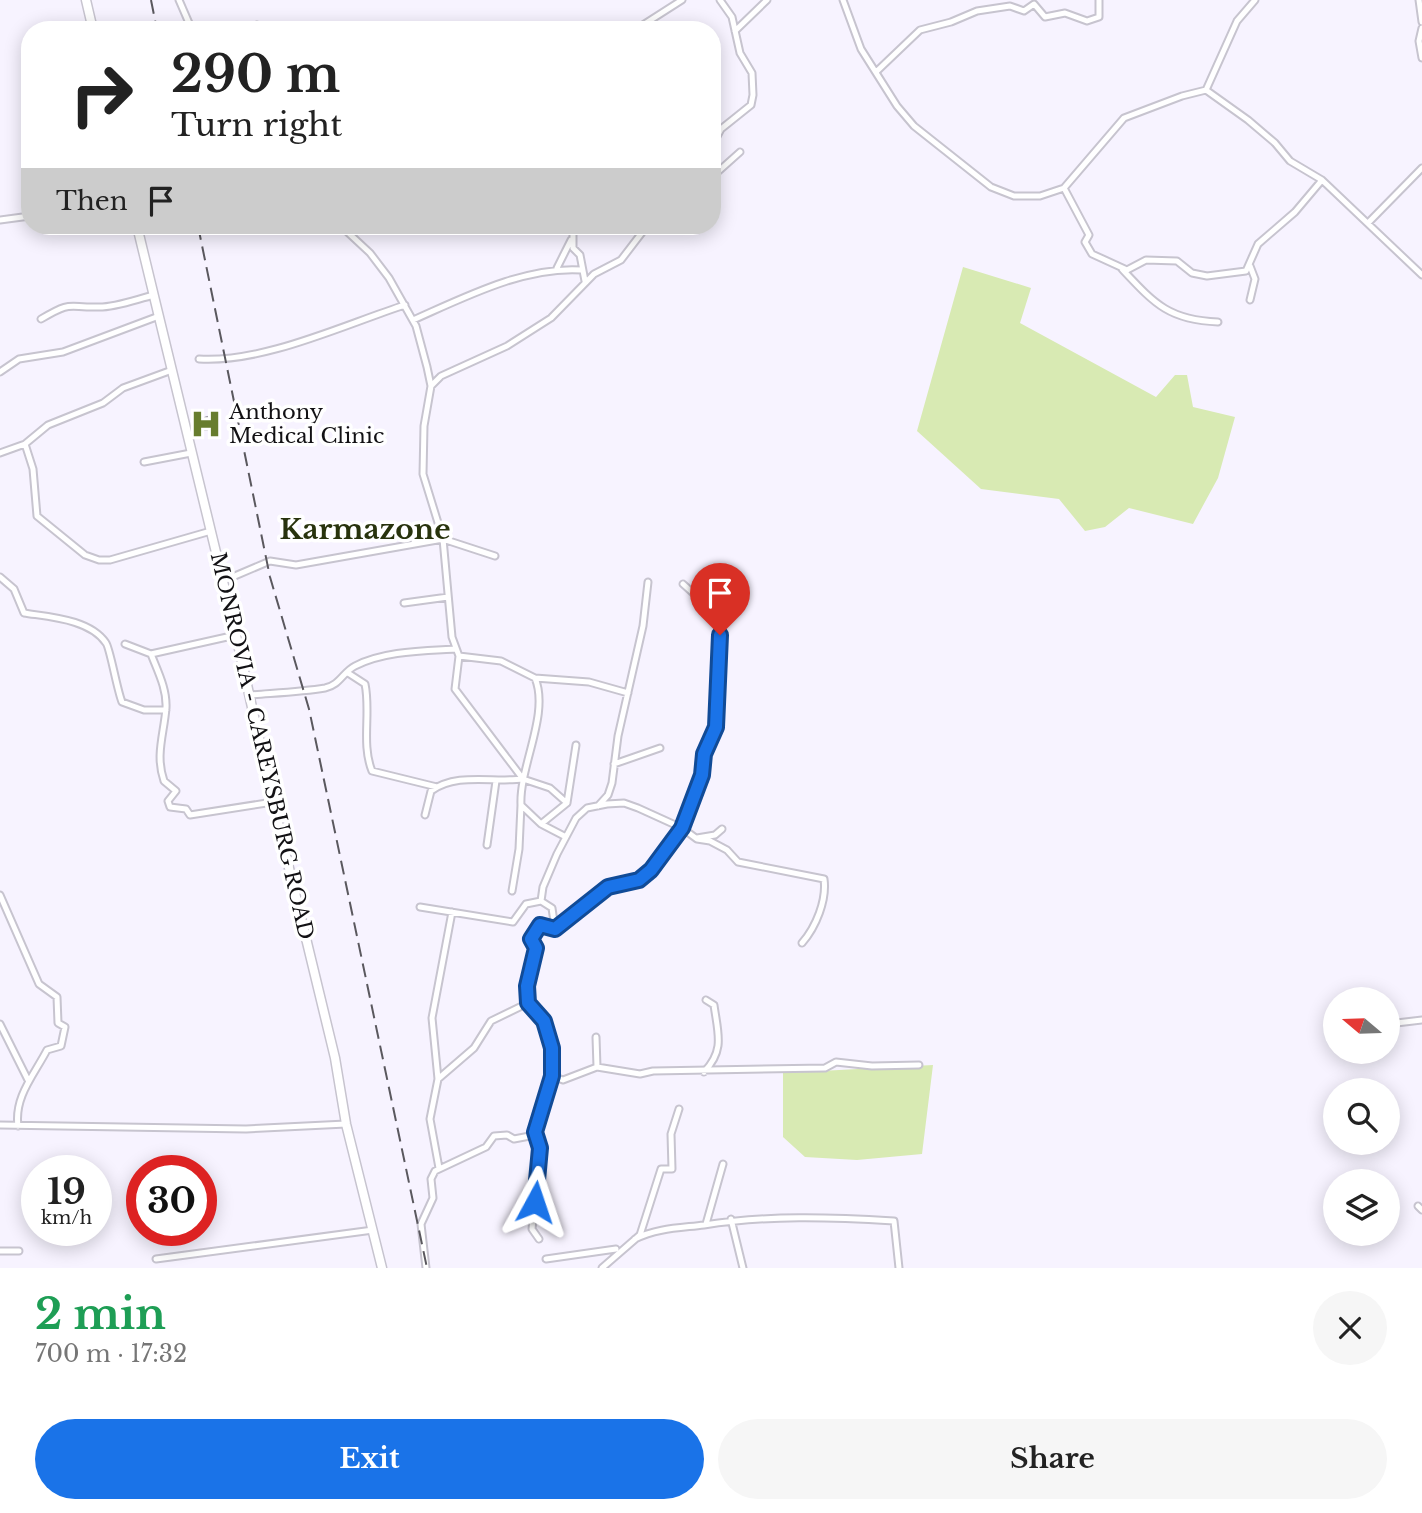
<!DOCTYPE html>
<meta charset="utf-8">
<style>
:root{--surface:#fff;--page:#f6f6f6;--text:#222;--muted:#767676;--accent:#1a73e8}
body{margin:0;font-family:"Libre Baskerville",serif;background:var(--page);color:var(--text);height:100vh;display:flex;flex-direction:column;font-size:26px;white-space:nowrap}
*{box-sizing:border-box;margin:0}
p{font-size:23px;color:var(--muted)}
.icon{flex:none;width:38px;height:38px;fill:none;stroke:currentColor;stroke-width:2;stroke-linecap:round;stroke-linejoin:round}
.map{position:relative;height:1268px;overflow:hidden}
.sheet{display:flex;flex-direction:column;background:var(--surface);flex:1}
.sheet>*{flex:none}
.banner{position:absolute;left:21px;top:21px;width:700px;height:214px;border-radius:28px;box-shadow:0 4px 18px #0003;background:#fff;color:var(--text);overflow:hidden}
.needle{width:46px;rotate:289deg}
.fabs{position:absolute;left:1323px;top:987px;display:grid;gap:14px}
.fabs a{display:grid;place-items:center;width:77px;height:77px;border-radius:50%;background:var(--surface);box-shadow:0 4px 18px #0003;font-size:35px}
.speed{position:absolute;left:21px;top:1155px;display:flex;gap:14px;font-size:35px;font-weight:700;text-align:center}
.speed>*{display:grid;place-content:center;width:91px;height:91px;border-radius:50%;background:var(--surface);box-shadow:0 4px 18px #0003;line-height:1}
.speed small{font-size:18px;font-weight:400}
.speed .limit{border:10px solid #d22;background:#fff;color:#111}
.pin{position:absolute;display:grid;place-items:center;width:60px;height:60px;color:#fff;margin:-72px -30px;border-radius:50% 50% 50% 0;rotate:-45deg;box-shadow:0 0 7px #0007}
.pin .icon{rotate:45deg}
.me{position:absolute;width:77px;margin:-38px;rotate:5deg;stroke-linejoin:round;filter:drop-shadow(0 0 5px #0008)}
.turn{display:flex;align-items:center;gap:24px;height:147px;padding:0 35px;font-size:32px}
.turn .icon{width:91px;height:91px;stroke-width:2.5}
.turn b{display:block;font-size:49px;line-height:60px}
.then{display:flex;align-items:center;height:66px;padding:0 35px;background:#0003;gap:14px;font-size:26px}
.round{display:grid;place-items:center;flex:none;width:74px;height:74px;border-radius:37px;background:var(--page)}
.head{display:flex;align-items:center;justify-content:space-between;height:119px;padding:0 35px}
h1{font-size:42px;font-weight:800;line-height:52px;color:#1e9e55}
.action{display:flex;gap:14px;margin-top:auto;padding:14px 35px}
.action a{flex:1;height:80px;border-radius:42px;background:var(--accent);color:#fff;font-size:28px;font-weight:800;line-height:80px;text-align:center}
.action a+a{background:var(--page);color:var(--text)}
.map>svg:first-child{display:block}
</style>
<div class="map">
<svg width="1422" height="1268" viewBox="0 0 1422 1268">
<rect width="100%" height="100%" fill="#f7f3ff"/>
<path fill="#d8eab3" d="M963 267 1031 288 1020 323 1156 397 1175 375H1187L1193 407 1235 417 1218 478 1193 524 1129 508 1105 527 1085 531 1059 499 981 489 917 431Z
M933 1065 922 1154 857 1160 805 1157 783 1137V1073Z"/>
<path fill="#dcf" stroke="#8d8a94" stroke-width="2" d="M217 414 219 430H199L198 420Z"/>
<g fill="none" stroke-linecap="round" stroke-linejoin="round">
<defs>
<path id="minor" d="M179 0 192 30
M843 0 861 49 897 106 914 126 991 187 1014 196H1040L1064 188 1124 118 1182 96 1206 90 1248 120 1275 143 1290 161 1322 180 1422 275
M1419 0 1422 22
M257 25 258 30
M1422 28 1419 41 1422 58
M635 30 682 0
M735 31 767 0
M876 72 920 30 951 22 977 11 1010 6 1024 11 1034 4 1045 17 1065 13 1087 21 1099 17V0
M1206 90 1237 21 1255 0
M712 146 721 129 751 105 753 95 752 73 740 53 732 17 720 0
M712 177 740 152
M1064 188 1089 235 1085 242 1092 254 1127 270 1146 260 1177 261 1192 273 1207 276 1246 271 1258 244 1295 212 1322 180
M0 220 30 216
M1368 223 1422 168
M341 226 370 253 389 278 416 326 427 367 431 386 424 426 423 474 443 539 452 637 459 656 455 689 523 779 550 788 567 803 541 824 566 837
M573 226V248L580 255 585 281
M1250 266 1255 279 1250 300
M557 268 571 240
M1122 269C1154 303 1168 320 1218 322
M41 319C73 300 67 308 99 307 117 307 137 299 154 295
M413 320C465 297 525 266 582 270
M199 359C264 363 343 325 405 305
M0 372 19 359 63 352 159 316
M431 386 441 376 507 346 551 318 594 274 621 260 647 226
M25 444 33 469 37 516 85 555 99 560H110L211 531
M0 453 25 444 48 425 103 403 123 388 172 370
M144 462 191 453
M0 577 14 589 24 613C49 617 90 619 106 643 110 648 117 690 122 702L144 710H166
M223 581 270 561 296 565 443 539 495 556
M404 603 448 597
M125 644 151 654C158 672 167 689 166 708 164 734 155 755 164 781L176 791 168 801 170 807 186 809 190 815 273 802
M151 654 236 635
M459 656 501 661 535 678C550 714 519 767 521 805L541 824
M348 673 365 684C371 712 361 744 372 771L437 787
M535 678 589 682 628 693
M250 695C274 693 301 692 325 688 340 685 343 672 355 666 384 651 423 651 455 649
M614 764 660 748
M567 803 576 745
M598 806 608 795 612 783 618 736 643 626 648 582
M425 815 431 791C457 772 493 783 523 779
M697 838 715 835 722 829
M487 845 496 781
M512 891 519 849 521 805
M0 895 39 984 57 997 58 1023 65 1027 61 1046 47 1050C34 1075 14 1097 18 1126
M420 907 513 922 526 904 541 901
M555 929 608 887 639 880 651 870 675 840 691 806 702 775 704 754 716 727 720 635 712 610 683 584
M0 1024 28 1080
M1388 1024 1422 1020
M596 1037 597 1067
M704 1072C725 1050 718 1034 714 1005L706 1000
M552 1076 563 1080 597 1067 640 1074 653 1071 825 1068 836 1062 872 1066 919 1065
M438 1079 474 1048 491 1021 528 1003
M0 1125 246 1129 346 1124
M535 1135 540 1148 532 1229 539 1239
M439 1168 430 1119 438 1079 432 1018 452 912
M1418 1206 1422 1210
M731 1219 743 1268
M706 1224 723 1164
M635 1239C657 1228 680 1228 704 1225 768 1215 830 1217 894 1221L899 1268
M0 1251H19
M156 1259 373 1230
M546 1259 616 1249
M426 1268 421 1224 433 1198 431 1179 435 1171 486 1147 494 1136 507 1135 514 1139 535 1135C541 1096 563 1063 545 1023 541 1016 531 1010 528 1002 521 981 541 957 532 939L539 925 555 929 552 908 541 901 543 887 557 854 576 818 587 808 607 804 624 803 638 808 682 828 697 839 710 841 727 850 738 862 824 879C827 900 816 927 802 943
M602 1268 640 1235 661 1169H672L671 1134 679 1109"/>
<path id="secondary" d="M86 0 93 30
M137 226 236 635 273 802 335 1058 346 1124 382 1268"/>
</defs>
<use href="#minor" stroke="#c7c4cf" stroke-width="9"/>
<use href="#secondary" stroke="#c7c4cf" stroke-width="11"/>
<use href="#minor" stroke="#fff" stroke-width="5"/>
<use href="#secondary" stroke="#fff" stroke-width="8"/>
<path stroke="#5a585e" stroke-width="2" stroke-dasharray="14 7" stroke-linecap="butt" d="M151 0 157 30
M198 226 270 577 309 709 427 1268"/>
</g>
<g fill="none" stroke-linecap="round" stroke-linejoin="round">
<defs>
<path id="route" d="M535 1202 540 1148 535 1132 552 1076V1048L544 1021 528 1003 527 986 536 948 531 939 540 925 555 929 608 887 639 880 651 870 682 828 702 775 704 754 716 727 720 635"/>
</defs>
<use href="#route" stroke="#114b97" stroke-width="18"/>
<use href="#route" stroke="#1a73e8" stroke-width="12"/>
</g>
<defs>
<symbol id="hospital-bare" viewBox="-9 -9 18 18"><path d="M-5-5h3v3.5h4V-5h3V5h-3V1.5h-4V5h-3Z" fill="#677d2e" stroke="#fff" stroke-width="2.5" paint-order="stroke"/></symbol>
</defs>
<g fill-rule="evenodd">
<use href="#hospital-bare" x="184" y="402" width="44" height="44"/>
</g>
<g text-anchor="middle" stroke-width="7" stroke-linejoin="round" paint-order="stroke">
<g font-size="21" fill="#121114" stroke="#fff" text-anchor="start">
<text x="229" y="419">Anthony<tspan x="229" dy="24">Medical Clinic</tspan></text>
</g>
<g font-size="21" fill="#121114" stroke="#fff">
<text transform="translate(262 746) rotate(77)" y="7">MONROVIA - CAREYSBURG ROAD</text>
</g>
<g font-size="28" font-weight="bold" fill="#28330d" stroke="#fff">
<text x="365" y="539">Karmazone</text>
</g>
</g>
</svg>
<div class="fabs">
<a><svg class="needle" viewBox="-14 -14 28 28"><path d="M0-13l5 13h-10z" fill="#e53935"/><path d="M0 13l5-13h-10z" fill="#767676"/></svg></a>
<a><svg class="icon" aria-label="search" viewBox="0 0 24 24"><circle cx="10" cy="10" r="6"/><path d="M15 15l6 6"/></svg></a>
<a><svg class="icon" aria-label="layers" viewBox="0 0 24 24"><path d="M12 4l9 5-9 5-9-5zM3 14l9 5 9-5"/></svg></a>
</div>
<div class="speed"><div>19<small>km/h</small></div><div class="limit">30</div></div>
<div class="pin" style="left:720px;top:635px;background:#d93025"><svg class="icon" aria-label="arrive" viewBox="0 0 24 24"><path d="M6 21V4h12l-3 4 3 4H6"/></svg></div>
<svg class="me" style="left:535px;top:1202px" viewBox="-20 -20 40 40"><path d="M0-17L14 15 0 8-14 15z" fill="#1a73e8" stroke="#fff" stroke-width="4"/></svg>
<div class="banner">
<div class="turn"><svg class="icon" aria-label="right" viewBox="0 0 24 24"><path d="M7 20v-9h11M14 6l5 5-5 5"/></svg><div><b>290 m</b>Turn right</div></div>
<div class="then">Then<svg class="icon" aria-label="arrive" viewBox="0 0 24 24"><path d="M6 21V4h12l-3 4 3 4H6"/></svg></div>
</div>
</div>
<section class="sheet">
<div class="head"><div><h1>2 min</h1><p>700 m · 17:32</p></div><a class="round"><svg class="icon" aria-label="close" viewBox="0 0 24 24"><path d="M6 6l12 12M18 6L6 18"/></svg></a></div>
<div class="action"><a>Exit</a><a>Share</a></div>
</section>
